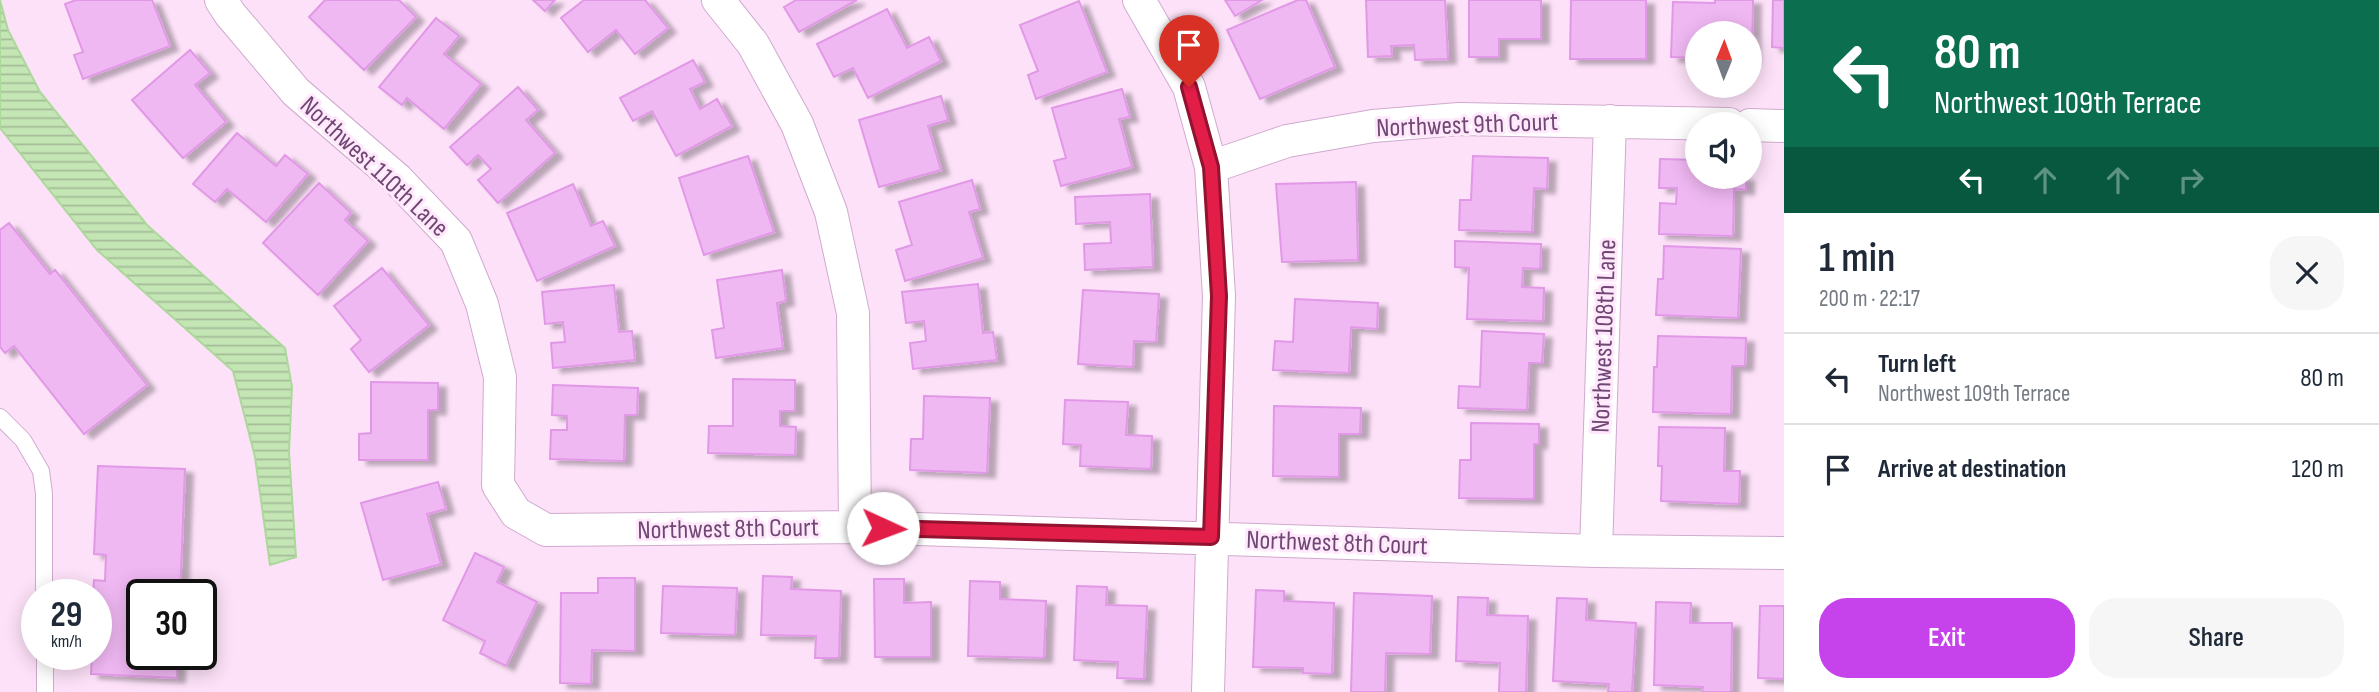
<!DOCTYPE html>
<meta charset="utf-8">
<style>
:root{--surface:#fff;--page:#f6f6f7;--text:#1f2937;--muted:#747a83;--line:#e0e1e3;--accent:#c642ea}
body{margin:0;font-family:"Sofia Sans Condensed",sans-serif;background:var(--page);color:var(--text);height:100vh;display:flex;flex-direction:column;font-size:26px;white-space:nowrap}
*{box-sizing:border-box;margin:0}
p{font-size:23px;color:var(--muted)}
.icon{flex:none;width:38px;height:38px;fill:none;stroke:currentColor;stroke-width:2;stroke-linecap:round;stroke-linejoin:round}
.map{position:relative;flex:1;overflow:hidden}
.panel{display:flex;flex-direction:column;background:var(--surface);width:595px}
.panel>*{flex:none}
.hud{background:#0b6e4f;color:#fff;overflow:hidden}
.needle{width:46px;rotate:1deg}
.tools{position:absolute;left:1685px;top:21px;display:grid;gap:14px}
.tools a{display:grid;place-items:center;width:77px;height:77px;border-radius:50%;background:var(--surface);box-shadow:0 4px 18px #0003;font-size:35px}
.speed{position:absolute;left:21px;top:579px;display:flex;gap:14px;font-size:35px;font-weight:700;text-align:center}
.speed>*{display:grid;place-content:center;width:91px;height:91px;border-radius:50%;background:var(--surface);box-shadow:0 4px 18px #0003;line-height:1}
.speed small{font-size:18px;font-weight:400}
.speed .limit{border:4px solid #111;border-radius:10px;background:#fff;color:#111}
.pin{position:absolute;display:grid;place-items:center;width:60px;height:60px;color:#fff;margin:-72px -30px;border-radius:50% 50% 50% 0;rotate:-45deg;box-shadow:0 0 7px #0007}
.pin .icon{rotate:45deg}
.me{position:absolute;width:77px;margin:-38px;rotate:92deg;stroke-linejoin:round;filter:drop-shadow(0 0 5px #0008)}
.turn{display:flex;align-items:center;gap:24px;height:147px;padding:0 35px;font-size:32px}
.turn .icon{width:91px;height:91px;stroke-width:2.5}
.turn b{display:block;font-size:49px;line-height:60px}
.lanes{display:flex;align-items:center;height:66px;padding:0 35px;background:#0003;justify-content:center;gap:35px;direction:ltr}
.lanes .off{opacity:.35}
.round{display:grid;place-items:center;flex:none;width:74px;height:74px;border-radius:28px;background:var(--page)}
.summary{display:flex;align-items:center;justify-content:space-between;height:119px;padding:0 35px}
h1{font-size:42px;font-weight:600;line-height:52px}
.action{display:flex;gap:14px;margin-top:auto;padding:14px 35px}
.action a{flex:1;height:80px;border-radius:28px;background:var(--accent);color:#fff;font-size:28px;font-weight:600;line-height:80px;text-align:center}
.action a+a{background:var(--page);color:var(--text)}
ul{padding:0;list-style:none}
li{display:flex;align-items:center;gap:21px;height:91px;padding:0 35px;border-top:2px solid var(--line)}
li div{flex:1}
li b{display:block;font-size:26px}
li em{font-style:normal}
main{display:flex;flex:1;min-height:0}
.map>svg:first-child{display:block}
</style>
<main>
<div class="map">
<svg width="1784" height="692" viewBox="0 0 1784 692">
<defs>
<pattern id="water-rules" width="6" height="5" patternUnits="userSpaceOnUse" patternTransform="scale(1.75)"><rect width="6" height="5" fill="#c4e6b5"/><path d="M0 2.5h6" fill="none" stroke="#a4bc98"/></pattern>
<filter id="shadow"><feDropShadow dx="8" dy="4.5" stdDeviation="2" flood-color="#0004"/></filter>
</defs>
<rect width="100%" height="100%" fill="#fde1f8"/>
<path fill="url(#water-rules)" stroke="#add89b" stroke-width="2" d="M0 0 8 30 40 92 147 225 285 348 292 387 289 452 296 557 270 565 255 457 233 371 97 250 0 128Z"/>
<path fill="#f0b8f3" stroke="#e198e6" stroke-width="2" filter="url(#shadow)" d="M76 0H152L170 46 83 79 74 55 83 52 65 4Z
M325 0H399L416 17 364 70 309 17Z
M533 0H555L545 11Z
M584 0H645L668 28 635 54 616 30 588 52 561 18Z
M796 0H857L799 32 784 7Z
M1225 0H1262L1235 16Z
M1298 0H1306L1335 67 1260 99 1227 30Z
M1366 0H1445L1448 59 1415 60 1414 45 1391 46 1392 56 1368 57Z
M1469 0H1541V39H1499V57H1469Z
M1571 0H1646V59H1570Z
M1715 0H1753L1752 59H1750V33H1698V58L1671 57 1673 2 1715 3Z
M1773 0H1784V48L1772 47Z
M1079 1 1107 72 1036 99 1028 75 1038 71 1020 25Z
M887 9 907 48 929 37 941 61 868 98 853 68 834 77 817 44Z
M436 18 459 36 444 54 481 84 444 129 407 98 402 105 379 87Z
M190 50 210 73 195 85 226 122 183 158 132 100Z
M693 60 705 82 690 89 700 109 717 99 732 126 676 156 652 111 633 121 620 98Z
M518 87 538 110 526 120 555 153 498 203 478 180 491 169 478 155 467 165 450 147Z
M1122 89 1130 117 1119 119 1132 167 1061 186 1054 161 1066 158 1052 108Z
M941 96 948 120 928 126 941 170 879 187 859 120Z
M237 133 276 166 285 155 308 174 266 222 227 189 215 202 193 184Z
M748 156 774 232 704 255 679 178Z
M1473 156 1548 158 1547 189 1534 188 1532 232 1459 230 1460 200H1471Z
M1660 159 1698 160V177H1746V190L1734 189 1733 236 1659 234 1660 203 1676 204 1677 188H1659Z
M972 180 980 209 969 212 983 258 905 281 896 250 912 245 899 202Z
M1356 182 1358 260 1282 262 1276 184Z
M319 183 351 213 345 220 368 241 318 295 263 243Z
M573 184 591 226 603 221 615 246 537 281 507 213Z
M1150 194 1153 267 1085 270 1084 244 1111 243 1110 222 1076 224 1075 197Z
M9 223 50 274 55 270 147 385 84 434 14 346 5 353 0 347V230Z
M1455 241 1541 244 1540 269 1523 268 1522 287 1544 288 1543 321 1467 319 1469 268 1455 267Z
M1664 246 1741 249 1738 318 1656 315 1658 279H1663Z
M382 268 429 325 369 372 351 349 361 340 334 306Z
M782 270 786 301 777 303 783 348 716 358 712 330 724 328 717 280Z
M978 284 983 333 993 332 997 360 913 369 910 343 926 341 924 321 906 323 902 292Z
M614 285 619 332 632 331 635 360 553 368 551 343 565 342 563 322 545 324 542 292Z
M1083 290 1159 294 1156 342 1134 341 1133 367 1078 364Z
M1295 299 1378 303 1377 329 1351 327 1349 373 1273 370 1275 341 1293 342Z
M1482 331 1544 334 1542 363H1529L1527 410 1458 408 1459 386 1480 387Z
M1658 336 1746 338 1745 366H1732L1731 414 1653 412 1654 367H1657Z
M733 379 795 380V411H780V426L796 427 795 455 708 453 709 426H733Z
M371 382 438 383V410H428V460H359V434L371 433Z
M553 385 638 388 637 415H625L624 461 550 459 551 430H567V416L552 415Z
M924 396 990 398 987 473 910 470 911 439H923Z
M1065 400 1128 402 1126 435 1152 436 1151 469 1080 466 1081 445 1063 444Z
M1274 406 1361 408 1360 434H1339V477L1273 476Z
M1471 423 1539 424V444H1534V499L1459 498 1460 460H1471Z
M1659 427 1725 428 1724 471H1740L1739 504 1661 501 1662 466H1658Z
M98 466 185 469 180 595H142V654H177V678L91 674 92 654H96V595H93L94 580 105 581 106 555 94 554Z
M438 482 446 509 427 514 441 564 383 580 361 503Z
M475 553 504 567 497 582 537 602 506 666 480 653 485 641 443 620Z
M763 576 792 577 791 589 841 591 839 658H815L816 636 761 635Z
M598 578H635V651L592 650 591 684 560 683 561 593H598Z
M874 579H904V603L931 602V657H875Z
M970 581 1000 582V599L1046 601 1044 658 968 656Z
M663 586 737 588 735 635 661 633Z
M1077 586 1107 587 1106 605 1147 606 1144 679 1117 678 1118 662 1074 660Z
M1256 590 1284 591V601L1334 603 1332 674 1303 673V668L1253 667Z
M1354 593 1432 596 1430 654 1386 653 1385 692H1351Z
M1458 597 1488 598 1487 615 1528 616 1526 692H1499L1500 663 1456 661Z
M1557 598 1587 599 1586 620 1636 623 1632 692H1608L1609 684 1553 681Z
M1656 602 1691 603 1690 623H1732L1731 692H1702L1703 687 1654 685Z
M1760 606H1784V679L1758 678Z"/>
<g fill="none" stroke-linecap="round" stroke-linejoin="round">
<defs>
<path id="service" d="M0 417 23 440 41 471 44 494V595
M45 654V692"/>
<path id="minor" d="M221 0 230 14 296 92 397 179 456 241 482 304 500 377 498 485 516 513 546 530 855 527 1596 551 1784 553
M718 0 753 44 797 124 831 212 853 313 855 527
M1139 0 1189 87 1211 167 1219 296 1208 692
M1750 125 1784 126
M1211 167 1287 141 1373 126 1459 119 1729 124
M1596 551 1610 121"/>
</defs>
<use href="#service" stroke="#cfabce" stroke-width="18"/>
<use href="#minor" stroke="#cfabce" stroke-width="34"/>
<use href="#service" stroke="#fff" stroke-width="16"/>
<use href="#minor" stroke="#fff" stroke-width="32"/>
</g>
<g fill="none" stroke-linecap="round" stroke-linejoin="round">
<defs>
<path id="route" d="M883 528 1211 537 1219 296 1211 167 1189 87"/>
</defs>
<use href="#route" stroke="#92132f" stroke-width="18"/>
<use href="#route" stroke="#e11d48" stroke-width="12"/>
</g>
<g text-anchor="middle" stroke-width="6" stroke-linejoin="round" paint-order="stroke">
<g font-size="26" fill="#704774" stroke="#ffe8fb">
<text transform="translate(1467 124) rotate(-2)" y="9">Northwest 9th Court</text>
<text transform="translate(375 166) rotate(43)" y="9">Northwest 110th Lane</text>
<text transform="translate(1603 336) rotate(-88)" y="9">Northwest 108th Lane</text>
<text transform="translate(728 528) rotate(-1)" y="9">Northwest 8th Court</text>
<text transform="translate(1337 542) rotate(2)" y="9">Northwest 8th Court</text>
</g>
</g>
</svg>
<div class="tools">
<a><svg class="needle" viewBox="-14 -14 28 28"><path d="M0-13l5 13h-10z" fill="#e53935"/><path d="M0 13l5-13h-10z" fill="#747a83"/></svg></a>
<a><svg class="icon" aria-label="sound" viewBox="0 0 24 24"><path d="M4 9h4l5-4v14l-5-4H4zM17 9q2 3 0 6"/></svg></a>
</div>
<div class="speed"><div>29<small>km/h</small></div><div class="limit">30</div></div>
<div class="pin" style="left:1189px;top:87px;background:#d93025"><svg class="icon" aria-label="arrive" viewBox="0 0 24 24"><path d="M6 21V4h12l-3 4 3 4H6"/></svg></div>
<svg class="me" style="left:883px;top:528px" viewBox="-20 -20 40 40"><circle r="19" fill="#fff"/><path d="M0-13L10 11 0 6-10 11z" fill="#e11d48"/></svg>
</div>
<section class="panel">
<div class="hud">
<div class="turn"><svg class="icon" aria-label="left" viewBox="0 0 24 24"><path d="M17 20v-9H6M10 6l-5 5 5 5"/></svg><div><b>80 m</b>Northwest 109th Terrace</div></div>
<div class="lanes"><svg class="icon" aria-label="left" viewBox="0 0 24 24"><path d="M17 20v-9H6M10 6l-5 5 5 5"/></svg><svg class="icon off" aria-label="ahead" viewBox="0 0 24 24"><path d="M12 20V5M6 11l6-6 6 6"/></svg><svg class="icon off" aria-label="ahead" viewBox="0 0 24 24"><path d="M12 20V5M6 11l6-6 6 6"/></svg><svg class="icon off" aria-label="right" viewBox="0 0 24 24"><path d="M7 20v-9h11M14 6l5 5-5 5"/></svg></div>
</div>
<div class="summary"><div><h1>1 min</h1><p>200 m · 22:17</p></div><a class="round"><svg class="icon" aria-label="close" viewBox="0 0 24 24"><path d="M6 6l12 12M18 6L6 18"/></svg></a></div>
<ul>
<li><svg class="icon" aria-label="left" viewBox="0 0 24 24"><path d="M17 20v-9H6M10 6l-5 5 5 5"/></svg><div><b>Turn left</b><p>Northwest 109th Terrace</p></div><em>80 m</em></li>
<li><svg class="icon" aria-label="arrive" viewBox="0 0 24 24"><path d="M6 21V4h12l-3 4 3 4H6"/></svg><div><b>Arrive at destination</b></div><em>120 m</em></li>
</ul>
<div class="action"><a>Exit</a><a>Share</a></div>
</section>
</main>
